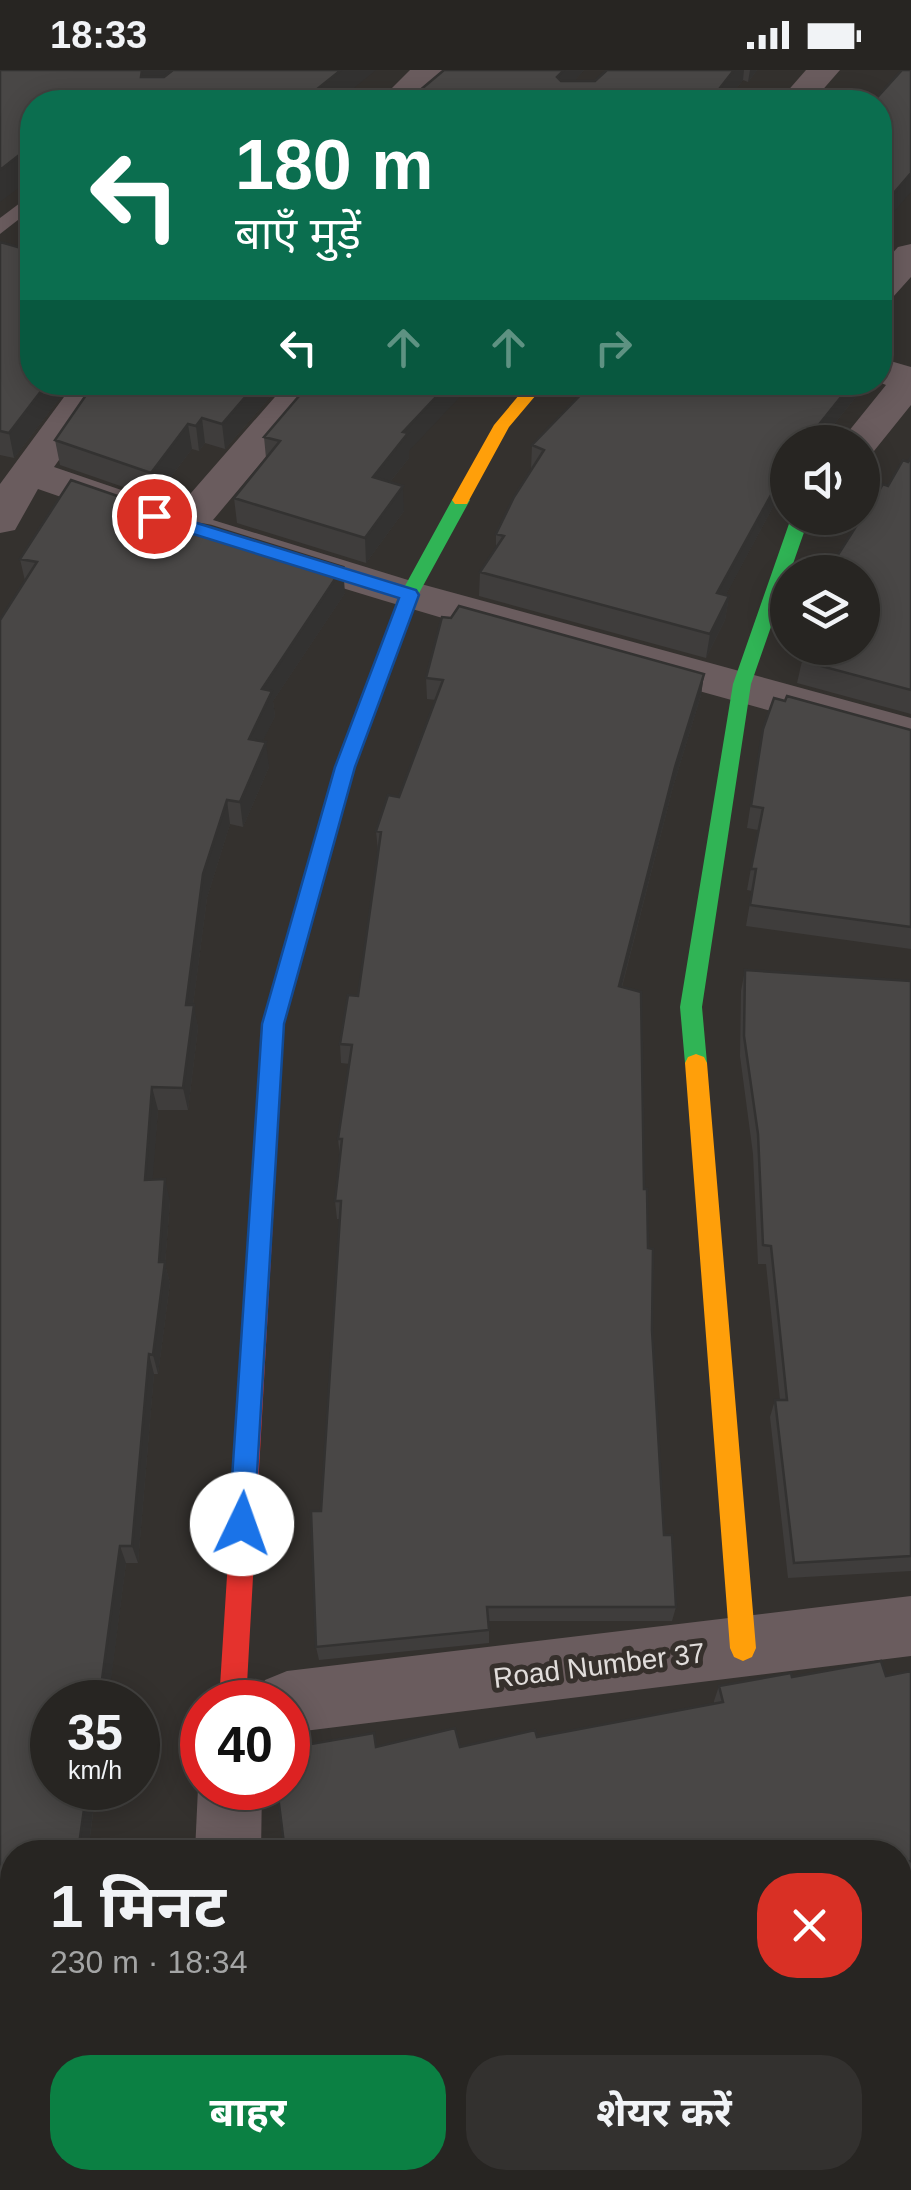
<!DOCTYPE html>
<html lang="hi">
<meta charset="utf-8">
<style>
:root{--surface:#272522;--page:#33312f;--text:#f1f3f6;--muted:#a4a5a5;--line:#434240;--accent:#0b8043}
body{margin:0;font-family:Helvetica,"Noto Sans Devanagari",sans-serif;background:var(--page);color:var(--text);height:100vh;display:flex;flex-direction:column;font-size:38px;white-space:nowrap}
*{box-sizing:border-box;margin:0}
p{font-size:32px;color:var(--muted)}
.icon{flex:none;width:55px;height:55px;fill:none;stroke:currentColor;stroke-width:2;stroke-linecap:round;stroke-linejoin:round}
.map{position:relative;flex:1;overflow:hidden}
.drawer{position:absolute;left:0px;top:1770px;width:912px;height:350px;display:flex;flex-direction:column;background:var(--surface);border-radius:40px 40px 0 0;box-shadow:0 5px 25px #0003,0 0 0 2px var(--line)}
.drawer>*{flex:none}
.guide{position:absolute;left:20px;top:20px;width:872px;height:305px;border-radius:40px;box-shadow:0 5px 25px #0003,0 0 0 2px var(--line);background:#0b6e4f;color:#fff;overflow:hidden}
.controls{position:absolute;left:770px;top:355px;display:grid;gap:20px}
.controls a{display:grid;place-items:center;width:110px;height:110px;border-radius:50%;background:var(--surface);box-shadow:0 5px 25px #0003,0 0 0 2px var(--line);font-size:50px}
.speed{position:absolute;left:30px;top:1610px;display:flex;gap:20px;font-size:50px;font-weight:700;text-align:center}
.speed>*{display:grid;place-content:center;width:130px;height:130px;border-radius:50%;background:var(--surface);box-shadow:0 5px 25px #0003,0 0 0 2px var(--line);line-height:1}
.speed small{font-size:25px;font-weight:400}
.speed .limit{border:15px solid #d22;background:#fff;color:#111}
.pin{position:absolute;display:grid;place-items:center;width:85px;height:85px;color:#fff;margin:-42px;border:5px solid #fff;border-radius:50%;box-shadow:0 2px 10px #0007}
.me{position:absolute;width:110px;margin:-55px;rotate:3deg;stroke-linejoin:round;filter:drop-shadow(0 0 8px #0008)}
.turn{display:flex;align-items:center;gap:35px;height:210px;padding:0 50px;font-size:45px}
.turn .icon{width:130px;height:130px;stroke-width:2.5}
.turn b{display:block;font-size:70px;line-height:85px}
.lanes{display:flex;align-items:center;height:95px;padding:0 50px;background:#0003;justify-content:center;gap:50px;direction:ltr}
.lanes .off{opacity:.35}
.round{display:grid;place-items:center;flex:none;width:105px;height:105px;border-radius:40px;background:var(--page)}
.head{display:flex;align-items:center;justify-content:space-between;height:170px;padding:0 50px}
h1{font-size:60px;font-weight:700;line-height:75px}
.primary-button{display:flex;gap:20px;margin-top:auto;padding:20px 50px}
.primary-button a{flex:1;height:115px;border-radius:40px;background:var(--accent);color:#fff;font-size:40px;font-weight:700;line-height:115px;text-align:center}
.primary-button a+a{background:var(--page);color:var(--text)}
.status{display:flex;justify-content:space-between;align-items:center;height:70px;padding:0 50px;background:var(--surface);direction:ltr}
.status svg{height:28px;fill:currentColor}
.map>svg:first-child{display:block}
</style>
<div class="status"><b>18:33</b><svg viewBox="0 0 49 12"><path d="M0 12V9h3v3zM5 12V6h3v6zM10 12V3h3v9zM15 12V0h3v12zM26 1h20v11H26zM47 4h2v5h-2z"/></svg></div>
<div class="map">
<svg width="911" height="2120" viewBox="0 0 911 2120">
<rect width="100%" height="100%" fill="#34312e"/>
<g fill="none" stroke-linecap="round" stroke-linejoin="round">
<path fill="#6a5c5e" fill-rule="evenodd" d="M32 124V139L0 164V148Z"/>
<path fill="#6a5c5e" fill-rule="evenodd" d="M410 0H446L413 32H378Z
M806 0H840L812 32H778Z
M911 174V207L893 227 880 230V197L898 177Z
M880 288 911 297V335L874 381 862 384V372H840L886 315 879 312Z
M75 312H114L54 397 177 439 288 312H329L213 450 421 514 911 648V680C618 598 325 520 38 419L15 460 0 463V414Z
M911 1526V1586L288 1663V1632H255L265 1610 287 1601Z
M202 1706V1718H262L261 1782H195L198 1718Z
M12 1885V1953L0 1955V1887Z
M171 2108H243L242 2120H170Z"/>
<path fill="#30b455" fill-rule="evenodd" d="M461 424 470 430 418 525 355 697 326 801 316 809 309 806 306 801 335 697 400 525 452 430Z
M791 448H809L751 614 702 937 707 993 704 999H688L685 993 680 937 733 614Z"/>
<path fill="#ff9f0a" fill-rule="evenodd" d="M530 312H547L509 357 467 434H455L452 430 494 355Z
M696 984 704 987 707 993 756 1578 752 1587 743 1591 734 1587 730 1578 685 993 688 987Z"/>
<path fill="#e5322d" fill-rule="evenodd" d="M316 793 326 801 284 954 246 1632H219L262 954 306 801Z"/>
</g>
<path fill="#3f3d3c" d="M444 0H584L574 11H595L607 0H757L748 12 743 10 726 32Z
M0 172 32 312H72L14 388 0 385Z
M283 312 225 379 205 373 199 381 192 379 155 428 60 395 55 370Z
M859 323 820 372H788L782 420 725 526H729L725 550 706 588 479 526 480 502 496 478V464L531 399 532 375Z
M264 367 409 381V388L390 412 404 441 366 493 237 453 234 428 266 388Z
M911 387V644L797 613 802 591 888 416Z
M131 441 345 523 273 631 275 646 262 672 269 697 243 757 230 754 207 828 193 935 198 958 188 1040H158L152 1109 170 1131 165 1195 170 1213 158 1304H154L138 1493H126L88 1782H12V1836L0 1835V550L25 511 20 489Z
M704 604 701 625 673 717 622 917 644 1119 664 1465 676 1537 672 1551H489V1573L319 1590 316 1577 321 1441 340 1149H337L335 1131 340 1087 338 1069 350 994 341 993 340 974 358 926 378 781 376 761 399 727 436 630 427 629 426 608Z
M911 660V879L746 856 752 821 747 820 758 760 747 758 759 681Z
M745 900 911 911V1501L788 1508 770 1347 775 1330H780L766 1194H758L753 1084 740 986 741 921Z
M911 1601V1801L900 1803V1782L376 1677H460L537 1667 714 1634V1631L719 1616 792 1607 886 1606Z
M911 1863V2097L900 2100V1865Z
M342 2108H866L811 2120H344Z"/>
<path fill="#333231" d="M142 0H180L144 32 141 7Z
M341 0H376L337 32H301Z
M564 0H584L556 32 557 7Z
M734 0H744L743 10 726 32H709Z
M750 0H757L748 12Z
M32 75V108L0 132V100Z
M911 103V122L880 158V139Z
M48 312H72L14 388 9 363Z
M258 312H283L225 379 222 354Z
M450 312H474L409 381V388L374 432 373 407 403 362Z
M853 312H861L859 323 820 372H805Z
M202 348 205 373 199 381 196 356Z
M188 354 192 379 155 428 151 403Z
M788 394V413L782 420 714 547 717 523Z
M403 416 404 441 366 493 365 468Z
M129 430 134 456 122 440Z
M343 497 345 523 273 631 275 646 252 694 249 669 262 619Z
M729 526 725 550 706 588 710 564Z
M704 604 701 625 673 717 617 935 619 916 675 697Z
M266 672 269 697 243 757 240 732Z
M227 730 230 754 207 828 190 958 186 935 203 804Z
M194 935 198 958 188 1040 183 1018Z
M152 1017 158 1040 151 1131 145 1110Z
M165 1109 170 1131 165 1195 170 1213 158 1304 153 1285Z
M149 1284 154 1304 138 1493 132 1476Z
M120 1476 126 1493 108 1632H99Z
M87 1718H96L88 1782H78Z
M39 2108H49L50 2120H40Z"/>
<path fill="#494746" stroke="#333231" stroke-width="2.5" d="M0 0H142L141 7H164L173 0H341L301 32H32V75L0 100Z
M444 0H564L557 7 561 11H595L607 0H734L709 32H406Z
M902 0H911V103L880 139V32H873Z
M0 172 25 179 32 172V312H48L9 363 0 361Z
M95 312H258L222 354 202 348 196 356 188 354 151 403 55 370Z
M311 312H450L403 362 408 363 373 407 403 416 365 468 234 428 280 371 264 367Z
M593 312H853L805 372H788V394L717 523 729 526 710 564 480 502 504 466 496 464 514 427 544 380 532 375Z
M911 387V620L802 591 807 578H862V502H827L883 414 888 416 903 390 908 392Z
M71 410 129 430 122 440 211 456 343 497 262 619 272 621 249 669 266 672 240 732 227 730 203 804 186 935H194L183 1018 152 1017 145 1110 165 1109 159 1192H165L153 1285 149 1284 132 1476H120L99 1632H52V1718H87L78 1782H12V1825L0 1824V550L37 492 20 489Z
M459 536 704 604 675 697 619 916 641 922 644 1119H647L648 1178 653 1179 652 1260 664 1465H672L676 1537H487L489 1560 316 1577 311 1441H321L341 1131H335L342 1069H338L352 975 340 974 348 925 358 926 381 762 376 761 388 725 399 727 443 610 426 608 442 547 451 548Z
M787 626 911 660V857L750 835 756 799H751L763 738 751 736 763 659 774 628 785 631Z
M745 900 911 911V1486L794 1493 775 1330H787L771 1176 763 1175 758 1064 744 966Z
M881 1591 886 1606 911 1601V1791L900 1793V1782H285L277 1718H288V1678L374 1663 376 1677 455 1658 460 1677 535 1660 537 1667 723 1632 719 1616 791 1603 792 1607Z
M911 1863V2094L900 2096V1865Z
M12 2012V2108H39L40 2120H0V2015Z
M342 2108H850L795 2120H344Z"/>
<path fill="#1a73e8" stroke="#114b97" stroke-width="2.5" d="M154 440 416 520 419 525 355 697 284 954 254 1454 251 1462 242 1466 232 1462 229 1454 262 954 335 697 399 528 148 450 145 446Z"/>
<g text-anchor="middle" stroke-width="10" stroke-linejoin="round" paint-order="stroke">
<g font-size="28" fill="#e1dddb" stroke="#36302c">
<text transform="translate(599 1595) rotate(-7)" y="10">Road Number 37</text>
</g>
</g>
</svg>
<div class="controls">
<a><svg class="icon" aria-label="sound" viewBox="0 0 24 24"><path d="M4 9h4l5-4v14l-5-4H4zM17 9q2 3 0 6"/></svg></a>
<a><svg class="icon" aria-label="layers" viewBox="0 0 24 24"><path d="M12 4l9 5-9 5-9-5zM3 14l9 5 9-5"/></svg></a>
</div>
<div class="speed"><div>35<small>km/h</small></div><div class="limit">40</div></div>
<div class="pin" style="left:154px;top:446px;background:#d93025"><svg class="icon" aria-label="arrive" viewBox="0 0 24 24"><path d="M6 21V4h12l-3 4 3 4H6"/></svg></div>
<svg class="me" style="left:242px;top:1454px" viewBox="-20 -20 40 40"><circle r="19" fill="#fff"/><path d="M0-13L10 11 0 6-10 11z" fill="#1a73e8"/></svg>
<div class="guide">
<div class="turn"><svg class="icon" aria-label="left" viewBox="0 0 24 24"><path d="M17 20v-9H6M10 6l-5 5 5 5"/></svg><div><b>180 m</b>बाएँ मुड़ें</div></div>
<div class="lanes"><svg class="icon" aria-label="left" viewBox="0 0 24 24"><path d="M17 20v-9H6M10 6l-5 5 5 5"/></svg><svg class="icon off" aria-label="ahead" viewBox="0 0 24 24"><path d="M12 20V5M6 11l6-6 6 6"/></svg><svg class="icon off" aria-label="ahead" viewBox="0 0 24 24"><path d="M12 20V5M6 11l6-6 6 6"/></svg><svg class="icon off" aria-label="right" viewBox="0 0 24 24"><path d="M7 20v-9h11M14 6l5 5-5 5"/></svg></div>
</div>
<section class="drawer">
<div class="head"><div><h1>1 मिनट</h1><p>230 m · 18:34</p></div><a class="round" style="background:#d93025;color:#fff"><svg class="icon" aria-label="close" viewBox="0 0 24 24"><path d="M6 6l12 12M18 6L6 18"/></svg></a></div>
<div class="primary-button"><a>बाहर</a><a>शेयर करें</a></div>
</section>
</div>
